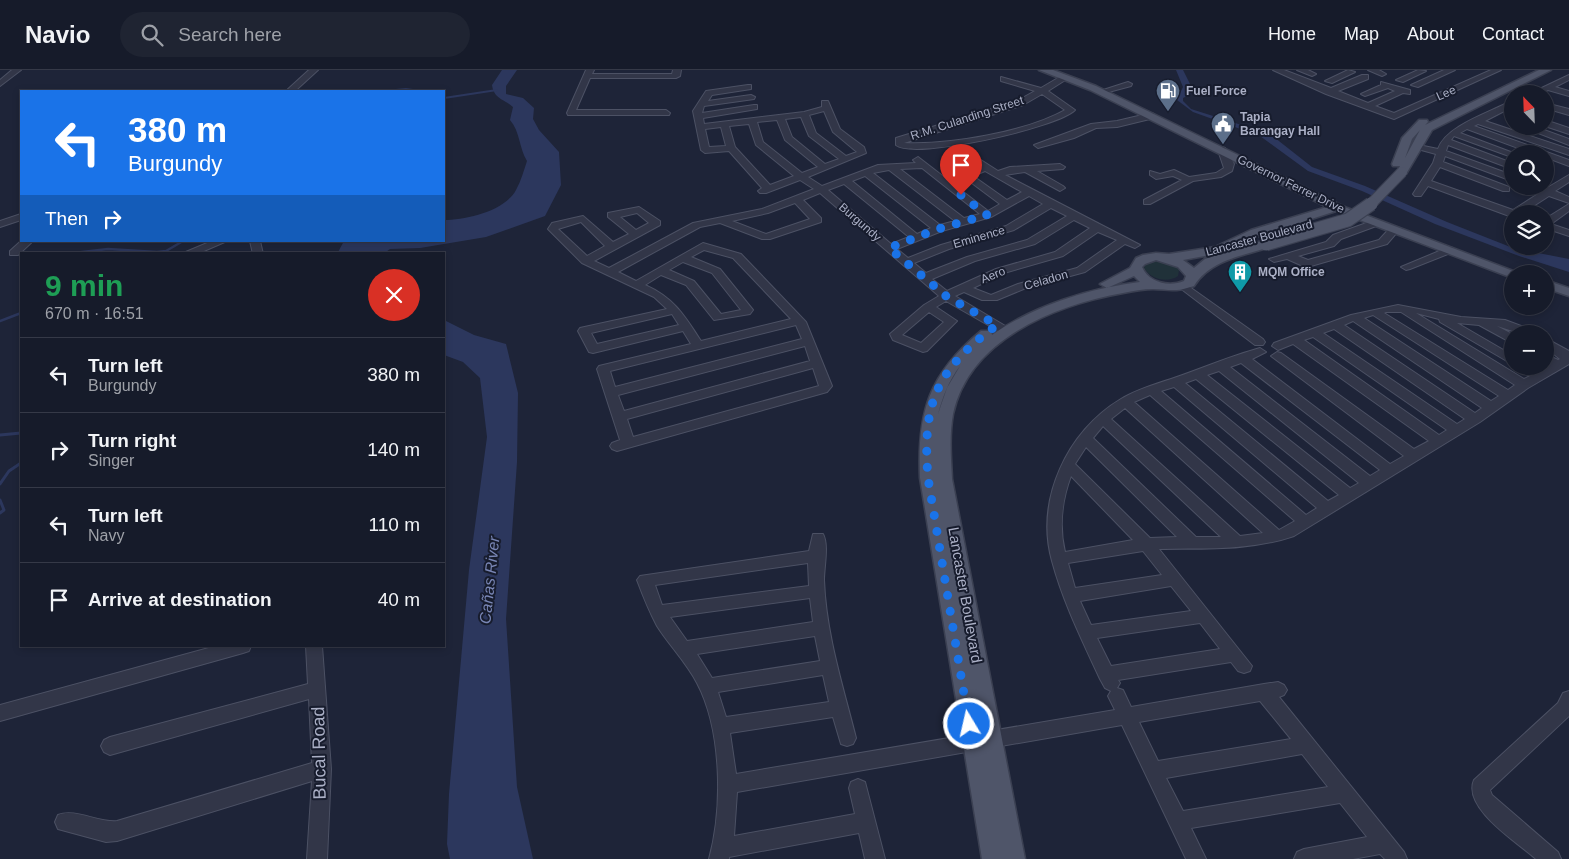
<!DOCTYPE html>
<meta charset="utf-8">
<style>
:root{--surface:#161b2a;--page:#1f2432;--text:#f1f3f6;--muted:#9ea1a8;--line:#353947}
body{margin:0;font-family:Helvetica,sans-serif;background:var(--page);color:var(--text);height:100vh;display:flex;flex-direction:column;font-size:19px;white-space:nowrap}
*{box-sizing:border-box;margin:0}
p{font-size:16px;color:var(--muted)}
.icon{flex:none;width:28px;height:28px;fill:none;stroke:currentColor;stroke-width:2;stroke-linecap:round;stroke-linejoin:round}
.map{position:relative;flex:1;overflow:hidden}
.details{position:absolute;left:20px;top:182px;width:425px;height:395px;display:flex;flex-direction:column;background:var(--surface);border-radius:0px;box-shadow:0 2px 8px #0003,0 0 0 1px var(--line)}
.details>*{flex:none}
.banner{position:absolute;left:20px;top:20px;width:425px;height:152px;border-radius:0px;box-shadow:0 2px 8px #0003,0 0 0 1px var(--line);background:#1a73e8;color:#fff;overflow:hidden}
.needle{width:32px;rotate:337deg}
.tools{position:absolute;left:1504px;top:15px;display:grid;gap:10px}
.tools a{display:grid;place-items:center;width:50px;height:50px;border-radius:50%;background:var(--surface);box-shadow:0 2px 8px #0003,0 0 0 1px var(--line);font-size:25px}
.pin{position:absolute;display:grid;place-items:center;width:42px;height:42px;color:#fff;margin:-51px -21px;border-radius:50% 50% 50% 0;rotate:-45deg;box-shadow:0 0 5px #0007}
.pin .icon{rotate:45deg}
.me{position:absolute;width:55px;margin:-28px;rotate:351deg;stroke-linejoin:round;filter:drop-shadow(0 0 4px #0008)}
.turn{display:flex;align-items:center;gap:18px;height:105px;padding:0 25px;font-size:22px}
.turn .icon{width:65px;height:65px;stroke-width:2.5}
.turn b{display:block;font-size:35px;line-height:42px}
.then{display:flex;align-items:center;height:48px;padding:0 25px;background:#0003;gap:10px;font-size:19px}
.round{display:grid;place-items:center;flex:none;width:52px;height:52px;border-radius:26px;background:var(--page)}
.head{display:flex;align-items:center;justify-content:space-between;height:85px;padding:0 25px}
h1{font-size:30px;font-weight:700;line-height:38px;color:#1e9e55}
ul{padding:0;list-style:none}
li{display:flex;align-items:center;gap:15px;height:75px;padding:0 25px;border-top:1px solid var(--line)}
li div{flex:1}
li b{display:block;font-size:19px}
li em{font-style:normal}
header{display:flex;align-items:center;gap:30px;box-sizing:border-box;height:70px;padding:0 25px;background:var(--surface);border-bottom:1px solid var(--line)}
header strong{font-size:24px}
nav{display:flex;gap:28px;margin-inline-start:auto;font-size:18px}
.search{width:350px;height:45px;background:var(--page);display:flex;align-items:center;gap:12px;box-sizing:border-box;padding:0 18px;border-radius:28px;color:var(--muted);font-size:19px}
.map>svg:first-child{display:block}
</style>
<header>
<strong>Navio</strong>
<div class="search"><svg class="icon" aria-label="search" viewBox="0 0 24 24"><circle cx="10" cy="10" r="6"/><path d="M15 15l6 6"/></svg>Search here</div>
<nav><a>Home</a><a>Map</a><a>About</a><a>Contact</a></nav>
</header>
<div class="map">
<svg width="1569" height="789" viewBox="0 0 1569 789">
<rect width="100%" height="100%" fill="#1e2438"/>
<path fill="#203139" d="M1151 191C1161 190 1172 192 1179 200L1178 206C1168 213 1151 210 1144 198L1145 195Z"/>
<path fill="#2c375d" d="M502 0H517L506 16V24L523 28 534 38 533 49 539 60 559 82 561 115 545 146 486 167 420 178 390 179 383 184H337L344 171H444V150C466 150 505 141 516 120 521 111 524 100 527 91 519 78 520 61 510 50L513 37C504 29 494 29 492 15Z
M1176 0H1183L1191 16V24L1183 28V31L1191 39 1270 64 1312 97 1365 116 1447 152 1513 178 1569 189V202L1519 186 1435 154 1362 121 1308 101 1260 66 1193 42 1177 30 1183 17Z
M444 250 474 265 506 274 518 323 517 392 506 549 517 717 533 789H450L447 774 449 724 469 500 487 367 480 308 463 292 444 285Z"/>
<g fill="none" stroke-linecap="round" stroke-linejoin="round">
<path stroke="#2c375d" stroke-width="2" d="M385 21 406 19 420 21
M444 28 497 20"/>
<path stroke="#2c375d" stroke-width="2.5" d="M65 184 108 179 157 182 166 181 183 171
M0 251 21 243"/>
<path stroke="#2c375d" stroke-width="3" d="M0 365 21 363
M0 414 9 401 21 393
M0 430 4 440 0 443"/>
<defs>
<path id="minor" d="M12 0H21L0 16V10Z
M309 0H318L295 21H286Z
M586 0H594L592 4H672L673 0H681L680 6 676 8H590L576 40H666L670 43 669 45H568L567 43Z
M1273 0H1284L1331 18 1362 5H1368V9L1338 21 1368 33 1395 21 1388 18 1365 26 1361 24 1381 15V12L1410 20V24L1403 23 1375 36 1394 43 1491 0H1501L1394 49 1326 24Z
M1297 0H1308L1316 4 1312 6Z
M1348 0 1355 2 1332 13 1325 11Z
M1368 0H1379L1386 4 1382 6Z
M1418 0 1426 1 1403 12 1396 10Z
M1444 0H1455L1418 17 1411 15Z
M1063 5 1070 7 1048 21 1075 40C1057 58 914 90 896 75V68L1017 31 1035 21 1001 11V7L1041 18ZM1042 24 1065 40C1026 62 949 75 904 73L1023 35Z
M1569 5V10L1555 17 1569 21V26L1548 20 1540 24H1529Z
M1128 12 1132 14 1131 16 1101 24 1097 22Z
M748 15H751V19L712 25 708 31 751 25 755 27 754 29 704 36 702 43 754 35H757V39L703 48 704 54 804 42 822 37V31H828L840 59 864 77 866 83 808 107 822 116 878 95 916 93 913 90 918 87 988 141 1000 134 961 105 978 97 967 89V85H973L998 101 1010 97 1060 94 1065 97 1063 99 1037 101 1063 116 1065 118 1060 121 1025 102 1005 105 1140 175 1135 178 1125 174 1085 202 1026 218 997 230H982L964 222 955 226 1012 260 1010 263H1002L946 231 936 237 957 251 927 281 923 282 893 270 890 264 924 235 939 226 820 123 803 130 821 148V152L770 169H762L720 153 700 157 618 202 636 211 703 173 741 184 806 252 832 316 827 322 617 381 612 379 610 376 612 373 620 370 597 299 599 296 691 274 683 261 593 283 589 282 578 261 580 258 667 239 654 227 582 193 548 159 552 153 583 146 613 172 629 164 608 147V143L639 137 660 151V155L594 191 609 198 693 153 762 139 814 119 800 110 766 123H760L758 121 762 118 729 81 705 83 701 80 693 41 706 21ZM824 41 833 62 857 82 846 86 816 63 809 45ZM801 47 809 66 839 89 825 94 792 67 785 49ZM777 50 785 70 818 97 802 103 763 72 757 52ZM749 54 756 75 794 106 770 115 735 77 729 56ZM721 57 726 76 709 77 705 59ZM922 98 980 144 964 148 900 99ZM889 100 955 151 940 155 873 103ZM985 101 1022 122 1007 130 973 106ZM865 106 931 158 917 164 852 111ZM844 114 909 167 891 174 828 120ZM1029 126 1043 134 1006 156 941 175 908 188 897 179 942 161 991 147ZM795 133 810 149 766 164 732 151 768 143ZM1051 138 1067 146 1027 170 967 187 926 203 914 193 949 179 1014 160ZM637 143 649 153 636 160 620 147ZM1074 150 1090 158 1055 182 996 199 947 221 932 209 975 191 1035 174ZM581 152 605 176 587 186 558 159ZM1098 162 1117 170 1077 198 1018 214 991 225 973 218 1004 203 1063 186ZM704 180 733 188 791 249 701 271C684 245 674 228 645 215L661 205 686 215 714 250 750 244 753 240 720 199 691 187ZM683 192 712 203 741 240 721 244 694 211 669 200ZM929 242 944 252 921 273 902 265ZM672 244 679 255 597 274 591 263ZM796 255 802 269 615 317 610 301ZM805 276 810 291 624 341 618 325ZM813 298 819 316 633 367 627 349Z
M1509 32H1512V37L1485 51 1569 79V85L1478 54 1474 56 1569 90V96L1545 87V84H1534L1467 59 1460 63 1516 84 1509 86 1454 66 1451 70 1512 93V99L1448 75 1446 81 1512 105V111L1445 86 1443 92 1509 117V121H1503L1440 97 1431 111 1513 140 1541 122 1528 116 1547 118 1569 105V112L1555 121 1569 127V133L1549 126 1521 144H1512V147L1428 116 1421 126H1415L1413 124 1433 93 1436 84 1414 78V74L1438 79C1446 56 1488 43 1509 32Z
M1545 33 1569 39V45L1545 38Z
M1151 43 1154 44V48L1117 57 1096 58 1074 68 1038 78 1034 75 1091 54 1117 51Z
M1545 50 1569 58V64L1545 56Z
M1520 56H1533L1569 69V75Z
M1222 77 1225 78 1234 94 1232 101 1221 107 1193 111 1150 134H1144V130L1182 110 1173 106 1156 109 1150 105V101L1160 104 1174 100 1189 107 1216 103 1224 98 1218 80Z
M1569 134V141L1551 154 1569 160V166L1545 158V149Z
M21 144V150L0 157V151Z
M1375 150 1380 153 1379 155 1341 169 1334 176 1298 186 1308 190 1379 170 1390 158H1398L1399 160 1387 174 1311 196H1303L1287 189 1274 192 1269 189 1326 172 1333 165Z
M21 171H33L18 185H10V181Z
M212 171H227L197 184H181Z
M250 171H260L263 184H253Z
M1449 177 1453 178V182L1410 199 1406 200 1401 197Z
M1184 213 1263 269 1265 272 1263 275H1255L1180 218V214Z
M1398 235 1461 247 1505 250 1535 261 1537 264H1522L1497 256 1512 264V273L1479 255 1457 253 1512 285V294L1440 252 1439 249 1416 243 1524 309 1530 306 1517 296H1533L1540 300 1549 295 1545 293V284L1558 290 1560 289 1545 277V268L1569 281V294L1528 318 1480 352 1294 466C1250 481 1206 478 1159 479L1252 596 1250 601 1244 603 1238 601 1231 592 1118 610 1120 613 1117 618 1123 620 1131 637 1264 614 1278 612 1284 615 1287 620 1284 625 1279 627 1404 782 1407 789H1385L1380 784 1353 789H1294L1297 782 1304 779 1367 767 1340 733 1191 758 1206 789H1186L1122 655 737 722 734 766 855 744 849 718 851 712 858 709 865 712 885 789H865L859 763 729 787V789H709C723 738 722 660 697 613 686 592 669 575 657 556 649 541 643 526 637 510L640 506 809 481 813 464H823C829 475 824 497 824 510 826 564 843 616 856 668L853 674 847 676 841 674 833 647 730 663 736 704 1115 640 1108 626 1111 621 1105 618 1100 609C1082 570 1063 532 1052 491 1035 430 1067 361 1121 329 1138 319 1156 314 1174 308 1203 298 1231 286 1260 278L1266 282 1252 289 1390 394 1404 386 1271 286 1277 282 1281 283 1414 379 1429 371 1293 274 1278 280 1272 276 1274 273 1351 245ZM1386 242H1401L1515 315 1508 320 1384 243ZM1373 245 1499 326 1491 331 1364 248ZM1353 251 1482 338 1475 343 1344 255ZM1334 259 1465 349 1457 354 1323 263ZM1313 267 1447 360 1439 365 1304 270ZM1241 293 1380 400 1370 406 1230 297ZM1219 301 1359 413 1350 418 1207 305ZM1196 309 1339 425 1328 431 1185 313ZM1174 317 1317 438 1306 445 1161 321ZM1150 325 1295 451 1279 460 1134 332ZM1125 338 1263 463 1240 466 1111 349ZM1103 356 1221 467H1196L1093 368ZM1086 377 1177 467 1150 468 1075 394ZM1071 406 1133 470 1065 482C1059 457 1062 430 1071 406ZM1143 481 1162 505 1075 518 1068 493ZM808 493 809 516 662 535 655 515ZM1171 516 1191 541 1091 555 1080 531ZM810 528 813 552 687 571 670 547ZM1200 553 1220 579 1111 596 1097 568ZM815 566 820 591 712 608 697 584ZM823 605 829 632 726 647 718 622ZM1260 631 1291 669 1158 691 1139 652ZM1302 684 1328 717 1183 741 1166 708Z
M216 576H251L249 581 243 583 0 651V635Z
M306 576H322L331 699 327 789H307L312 711 117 771 106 772 58 759 55 752 58 745C75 738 98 753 117 751L312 693 309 629 110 685 104 682 101 676 104 670 110 667 308 614Z
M1569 621V646L1490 720 1492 725 1558 782 1561 789H1536C1517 772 1462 738 1474 710L1558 633 1563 623Z"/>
<path id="major" d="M1039 0H1053L1096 16 1347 138 1521 204H1512V207H1510L1336 141 1259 166 1226 182 1183 190 1194 198 1205 189 1262 171 1266 170 1272 174 1270 177C1242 186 1210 190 1194 216L1187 218C1175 222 1165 219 1153 219 1143 219 1133 221 1123 223 1055 235 969 269 953 344 949 366 951 388 952 409L1025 789H982L920 408C917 342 929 304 981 261H991L992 265C1033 236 1090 218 1140 212L1134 206 1107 218 1100 214 1130 198 1136 188 1143 185 1156 183 1169 184 1215 177 1251 160 1327 137 1090 20ZM1156 190 1178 197 1186 206 1184 211C1169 217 1149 213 1142 197L1145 194ZM960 296 947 318 938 344C943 326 949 310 960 296Z
M1539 0H1551L1432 60 1406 104H1398L1397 102 1400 96H1393L1392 94 1402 68 1419 50H1427L1428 52 1425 55ZM1420 60 1405 88 1412 69Z
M1545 210 1569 218V226L1545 218Z"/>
</defs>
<use href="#minor" stroke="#4c5164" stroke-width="2"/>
<use href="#major" stroke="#3b4052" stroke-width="3"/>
<use href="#minor" fill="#323648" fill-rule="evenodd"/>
<use href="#major" fill="#4f5569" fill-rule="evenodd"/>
<defs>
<path id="major-bridge-far1" d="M1370 135 1402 102"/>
<path id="major-bridge" d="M1266 174 1348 150 1371 134"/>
</defs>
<use href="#major-bridge-far1" stroke="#3b4052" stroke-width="12" stroke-linecap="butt"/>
<use href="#major-bridge" stroke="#3b4052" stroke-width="15" stroke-linecap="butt"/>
<use href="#major-bridge-far1" stroke="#4f5569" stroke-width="10"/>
<use href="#major-bridge" stroke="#4f5569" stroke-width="13"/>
</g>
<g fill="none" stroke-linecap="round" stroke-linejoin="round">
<path stroke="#1a73e8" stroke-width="9" stroke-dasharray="0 16.2" d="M961 125 987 145 938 159 889 178 946 226 997 255C936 300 922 333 928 408L969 654"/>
</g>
<defs>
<symbol id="fuel-pin" viewBox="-11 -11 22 30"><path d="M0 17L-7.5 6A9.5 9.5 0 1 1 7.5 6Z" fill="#5c6f8a" stroke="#171c2d"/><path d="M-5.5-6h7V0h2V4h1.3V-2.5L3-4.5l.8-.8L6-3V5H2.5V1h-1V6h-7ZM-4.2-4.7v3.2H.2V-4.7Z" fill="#fff"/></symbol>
<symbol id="civic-pin" viewBox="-11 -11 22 30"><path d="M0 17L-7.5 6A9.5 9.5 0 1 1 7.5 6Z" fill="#5c6f8a" stroke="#171c2d"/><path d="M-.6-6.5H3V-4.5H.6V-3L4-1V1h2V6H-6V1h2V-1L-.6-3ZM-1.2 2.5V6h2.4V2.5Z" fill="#fff"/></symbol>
<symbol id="building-pin" viewBox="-11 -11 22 30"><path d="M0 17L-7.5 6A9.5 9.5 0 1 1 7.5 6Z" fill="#0f9aa8" stroke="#171c2d"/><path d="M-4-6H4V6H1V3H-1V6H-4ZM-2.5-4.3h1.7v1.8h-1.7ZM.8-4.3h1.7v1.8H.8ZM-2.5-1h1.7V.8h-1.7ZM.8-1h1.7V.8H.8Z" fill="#fff"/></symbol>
</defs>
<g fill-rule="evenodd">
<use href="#fuel-pin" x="1154" y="7" width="28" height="38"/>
<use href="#civic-pin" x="1209" y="40" width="28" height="38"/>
<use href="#building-pin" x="1226" y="188" width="28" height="38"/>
</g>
<g text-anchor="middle" stroke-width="4" stroke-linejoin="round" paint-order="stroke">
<g font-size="12" font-weight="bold" fill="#abb0c6" stroke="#171c2d" text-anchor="start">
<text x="1186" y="25">Fuel Force</text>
<text x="1240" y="51">Tapia<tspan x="1240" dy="14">Barangay Hall</tspan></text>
<text x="1258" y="206">MQM Office</text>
</g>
<g font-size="12" fill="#abb0c6" stroke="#171c2d">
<text transform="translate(1446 23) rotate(-24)" y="4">Lee</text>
<text transform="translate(967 48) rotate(-18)" y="4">R.M. Culanding Street</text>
<text transform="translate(1291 114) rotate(26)" y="4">Governor Ferrer Drive</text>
<text transform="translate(860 152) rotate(41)" y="4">Burgundy</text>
<text transform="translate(979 167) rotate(-16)" y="4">Eminence</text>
<text transform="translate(1259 168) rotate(-15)" y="4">Lancaster Boulevard</text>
<text transform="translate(993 205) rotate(-22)" y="4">Aero</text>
<text transform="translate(1046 210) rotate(-16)" y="4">Celadon</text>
</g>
<g font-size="15" fill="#abb0c6" stroke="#171c2d">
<text transform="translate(965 525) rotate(80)" y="5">Lancaster Boulevard</text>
</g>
<g font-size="16" font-style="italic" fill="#7986b5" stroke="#171c2d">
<text transform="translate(489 510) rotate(-84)" y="6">Cañas River</text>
</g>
<g font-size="18" fill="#abb0c6" stroke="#171c2d">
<text transform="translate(319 683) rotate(-91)" y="6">Bucal Road</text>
</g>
</g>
</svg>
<div class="tools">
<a><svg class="needle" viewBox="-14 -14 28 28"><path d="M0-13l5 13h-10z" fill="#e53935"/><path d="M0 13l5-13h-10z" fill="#9ea1a8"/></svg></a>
<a><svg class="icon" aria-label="search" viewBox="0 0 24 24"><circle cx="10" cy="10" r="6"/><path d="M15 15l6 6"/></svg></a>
<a><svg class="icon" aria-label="layers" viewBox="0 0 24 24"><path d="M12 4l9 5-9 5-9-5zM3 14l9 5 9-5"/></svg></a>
<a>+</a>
<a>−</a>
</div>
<div class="pin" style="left:961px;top:125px;background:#d93025"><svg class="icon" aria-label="arrive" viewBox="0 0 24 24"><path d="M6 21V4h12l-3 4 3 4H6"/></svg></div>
<svg class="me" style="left:969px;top:654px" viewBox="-20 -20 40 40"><circle r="17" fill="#1a73e8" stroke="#fff" stroke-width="3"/><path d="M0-11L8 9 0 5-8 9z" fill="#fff"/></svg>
<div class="banner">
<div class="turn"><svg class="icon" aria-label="left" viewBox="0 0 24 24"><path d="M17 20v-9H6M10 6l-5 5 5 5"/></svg><div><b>380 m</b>Burgundy</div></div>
<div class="then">Then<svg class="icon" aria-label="right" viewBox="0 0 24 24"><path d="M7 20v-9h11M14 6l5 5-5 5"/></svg></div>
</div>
<section class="details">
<div class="head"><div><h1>9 min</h1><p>670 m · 16:51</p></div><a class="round" style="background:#d93025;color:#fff"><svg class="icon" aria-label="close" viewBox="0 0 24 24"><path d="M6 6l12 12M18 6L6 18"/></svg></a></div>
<ul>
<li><svg class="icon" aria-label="left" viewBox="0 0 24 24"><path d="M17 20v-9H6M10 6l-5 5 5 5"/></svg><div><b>Turn left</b><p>Burgundy</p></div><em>380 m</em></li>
<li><svg class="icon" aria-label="right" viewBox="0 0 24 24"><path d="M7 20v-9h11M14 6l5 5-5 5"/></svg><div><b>Turn right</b><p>Singer</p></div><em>140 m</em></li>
<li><svg class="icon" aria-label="left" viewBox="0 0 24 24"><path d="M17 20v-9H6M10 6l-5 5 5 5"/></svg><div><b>Turn left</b><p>Navy</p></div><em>110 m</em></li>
<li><svg class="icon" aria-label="arrive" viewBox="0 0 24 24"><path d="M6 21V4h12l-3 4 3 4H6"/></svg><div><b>Arrive at destination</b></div><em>40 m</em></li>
</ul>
</section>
</div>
